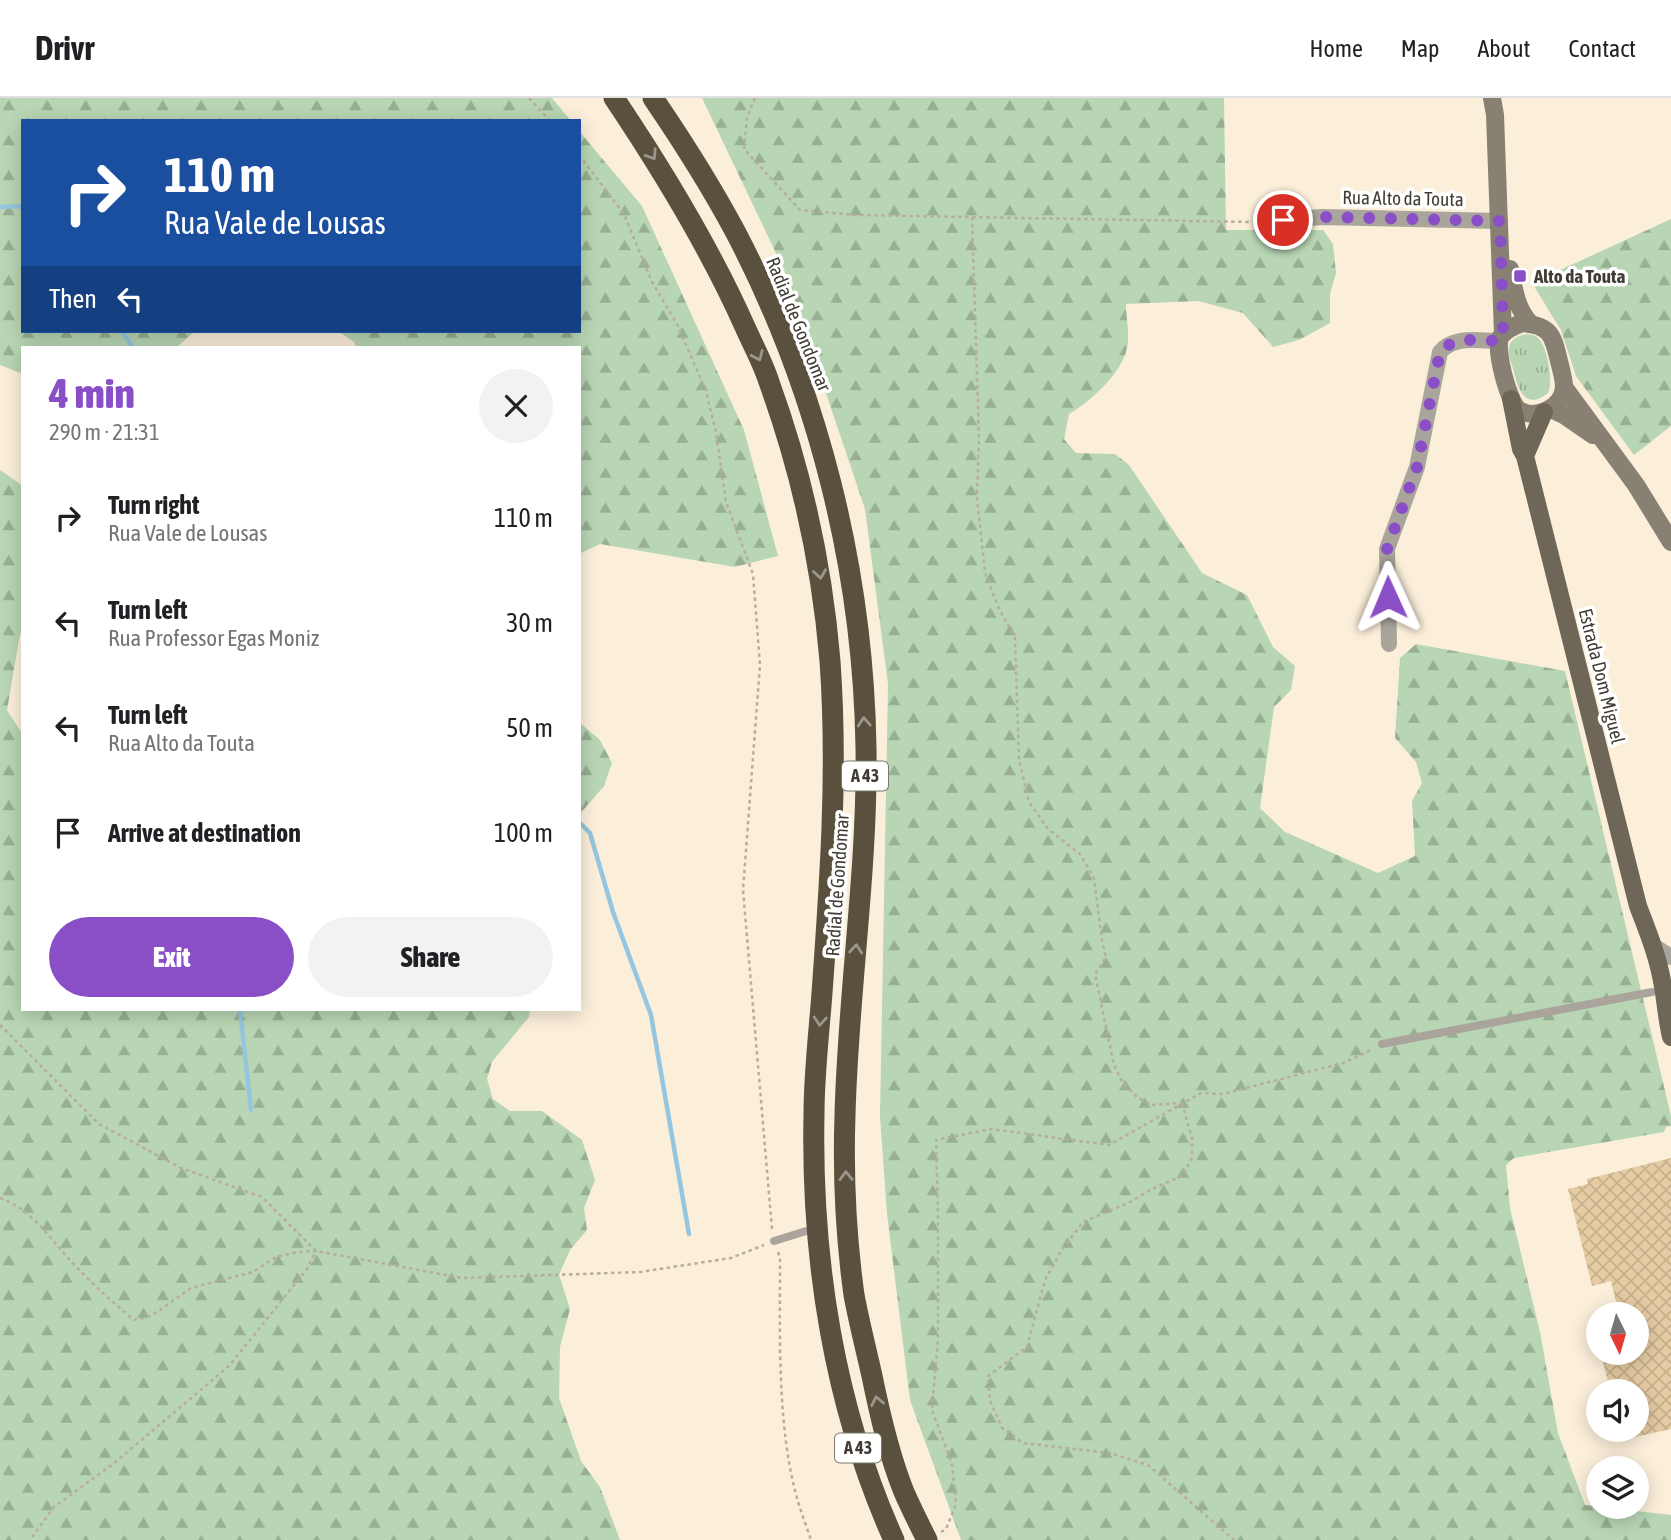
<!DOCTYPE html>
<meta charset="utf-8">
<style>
:root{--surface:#fff;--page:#f2f2f2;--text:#202124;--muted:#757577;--line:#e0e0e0;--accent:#8a4fc6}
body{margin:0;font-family:"Asap Condensed",sans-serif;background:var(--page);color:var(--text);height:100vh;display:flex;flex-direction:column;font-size:26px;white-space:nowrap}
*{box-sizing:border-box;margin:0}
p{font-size:23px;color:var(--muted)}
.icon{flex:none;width:38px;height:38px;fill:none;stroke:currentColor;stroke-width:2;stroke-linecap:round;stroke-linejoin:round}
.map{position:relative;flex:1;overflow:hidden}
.drawer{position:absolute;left:21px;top:248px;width:560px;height:665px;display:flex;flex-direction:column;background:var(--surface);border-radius:0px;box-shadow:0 4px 18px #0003}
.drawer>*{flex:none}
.top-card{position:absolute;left:21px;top:21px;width:560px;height:214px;border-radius:0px;box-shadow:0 4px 18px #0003;background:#1a4fa0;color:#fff;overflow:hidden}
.needle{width:46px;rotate:175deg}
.controls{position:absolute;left:1586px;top:1204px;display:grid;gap:14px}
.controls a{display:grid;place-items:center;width:63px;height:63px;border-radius:50%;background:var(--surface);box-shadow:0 4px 18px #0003;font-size:35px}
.pin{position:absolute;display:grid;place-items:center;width:60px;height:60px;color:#fff;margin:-30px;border:4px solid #fff;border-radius:50%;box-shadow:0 2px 7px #0007}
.me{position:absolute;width:77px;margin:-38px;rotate:359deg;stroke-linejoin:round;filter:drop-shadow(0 0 5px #0008)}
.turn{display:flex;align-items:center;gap:24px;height:147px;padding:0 28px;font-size:32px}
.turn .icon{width:91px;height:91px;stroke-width:2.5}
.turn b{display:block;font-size:49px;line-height:60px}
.then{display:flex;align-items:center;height:66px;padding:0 28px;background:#0003;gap:14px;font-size:26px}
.round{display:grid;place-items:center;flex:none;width:74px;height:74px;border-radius:37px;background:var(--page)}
.headline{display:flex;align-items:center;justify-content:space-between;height:119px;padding:0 28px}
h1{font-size:42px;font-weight:800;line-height:52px;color:var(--accent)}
.primary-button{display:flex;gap:14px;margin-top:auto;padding:14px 28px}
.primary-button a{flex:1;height:80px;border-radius:42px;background:var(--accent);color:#fff;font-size:28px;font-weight:800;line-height:80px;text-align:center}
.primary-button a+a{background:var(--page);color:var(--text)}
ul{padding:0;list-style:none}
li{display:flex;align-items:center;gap:21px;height:105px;padding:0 28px}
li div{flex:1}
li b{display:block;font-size:26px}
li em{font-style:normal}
header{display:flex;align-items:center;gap:42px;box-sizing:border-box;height:98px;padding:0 35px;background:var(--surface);border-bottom:2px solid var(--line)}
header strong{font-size:33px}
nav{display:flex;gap:38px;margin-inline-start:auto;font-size:24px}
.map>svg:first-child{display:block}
</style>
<header>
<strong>Drivr</strong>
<nav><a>Home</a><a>Map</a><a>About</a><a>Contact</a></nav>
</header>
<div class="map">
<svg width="1671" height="1442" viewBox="0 0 1671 1442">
<defs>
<pattern id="grass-tufts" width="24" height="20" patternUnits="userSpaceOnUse" patternTransform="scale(1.75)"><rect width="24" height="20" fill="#b8d6b4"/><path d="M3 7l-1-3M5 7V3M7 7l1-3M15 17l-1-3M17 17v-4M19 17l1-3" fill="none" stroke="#97af93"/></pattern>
<pattern id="forest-firs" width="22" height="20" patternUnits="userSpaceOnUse" patternTransform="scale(1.75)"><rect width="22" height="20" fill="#b8d6b4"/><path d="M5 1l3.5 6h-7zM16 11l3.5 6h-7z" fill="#97af93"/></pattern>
<pattern id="building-cross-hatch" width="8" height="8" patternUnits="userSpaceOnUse" patternTransform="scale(1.75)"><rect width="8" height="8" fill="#e6cca3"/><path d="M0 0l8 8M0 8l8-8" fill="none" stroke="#c6b08d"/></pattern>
</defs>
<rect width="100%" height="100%" fill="#fcefda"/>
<path fill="url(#grass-tufts)" d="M1527 236C1532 237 1535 237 1538 240 1547 247 1554 285 1548 295 1524 314 1517 289 1513 270 1511 264 1507 255 1509 248 1512 240 1520 237 1527 236Z"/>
<path fill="url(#forest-firs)" d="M0 0H552L571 23H23V233H195L176 250H23V276L0 267Z
M702 0H1224L1226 132H1323L1333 146 1336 175 1330 196V225L1299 242 1273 249 1243 215 1198 203 1126 206C1126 219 1130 237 1127 250 1122 275 1090 304 1069 316L1064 341 1076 355 1115 356 1129 367 1202 475 1247 497 1273 549 1295 568 1291 592 1274 609 1260 710 1285 734 1378 775 1415 758 1412 703 1422 685 1416 664 1395 640 1400 560 1416 546 1565 573 1671 1018V1028L1666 1029 1664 1034 1514 1060 1506 1067 1510 1110 1540 1234 1558 1335 1585 1407 1671 1417V1442H961L910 1302 887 1116 880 1019 888 586 865 411 785 174Z
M579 33 642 108 744 332 778 458 735 469 600 446 579 456V250H357L354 244 338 233H579Z
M1671 121V328L1634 357 1576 278 1561 232 1532 185Z
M0 372 23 388V532L20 536 7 612 23 637V912H530L529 919 492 964 487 981 493 1001 510 1013H542L582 1042 595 1082 584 1110 587 1132 570 1152 559 1177 570 1211 560 1249 559 1300 581 1363 600 1389 620 1442H0Z
M579 624 600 642 612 665 604 688 579 717Z"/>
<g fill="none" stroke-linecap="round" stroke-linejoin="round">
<path stroke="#96c6df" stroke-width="4.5" d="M0 109 20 108 23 111
M122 233 133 250
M579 724 590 735 613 814 651 917 689 1136
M240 912 251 1012"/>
</g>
<path fill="url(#building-cross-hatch)" d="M1671 1060V1331L1622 1342 1619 1332H1636V1293H1610L1601 1255H1636V1216H1619L1611 1183 1592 1188 1568 1091 1588 1086 1587 1081Z"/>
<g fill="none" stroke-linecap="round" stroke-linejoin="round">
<path stroke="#b8ad9d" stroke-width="2.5" stroke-dasharray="3.5 3.5" stroke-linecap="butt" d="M529 0 550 23
M755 0 747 19 744 51 800 112 856 117 1249 124
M579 57 624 116 652 184 678 228 706 293 716 334 726 404 753 476 760 567 743 792 772 1131
M972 119 979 341 977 399 985 475 999 511 1015 540 1019 661 1029 704 1048 731 1080 756 1094 780 1102 843 1106 859 1095 876 1114 967 1123 985 1137 999 1152 1007 1182 1005
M0 927 99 1026 181 1070 262 1099 316 1153 462 1180 640 1174 731 1160 764 1147
M1182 1005 1192 1040V1060L1182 1078 1152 1091 1128 1105 1083 1124 1061 1153 1045 1182 1027 1249 988 1278 990 1303 1002 1330 1023 1345 1110 1355 1148 1367 1234 1442
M0 1100C32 1112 47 1137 69 1161 89 1183 111 1203 134 1222L148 1219 160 1212 191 1190 253 1174 276 1159 297 1154 316 1153 307 1171 229 1268 113 1366 54 1409 30 1442
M778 1154 780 1160C780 1233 777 1326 796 1396 800 1412 806 1427 811 1442
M941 1434 946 1431 956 1406 952 1366 932 1312 938 1240V1118L936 1042 991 1031 1109 1047 1201 995 1223 996 1343 965 1373 951"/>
<path stroke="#a9a49c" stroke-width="8" d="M1382 946 1652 894
M774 1143 816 1130"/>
<path stroke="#a9a49c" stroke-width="16" d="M1264 124 1322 119 1500 123
M1389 546 1387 451 1417 369 1440 254C1454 237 1479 243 1499 243
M1652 847 1671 859"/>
<path stroke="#878073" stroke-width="18" d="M1492 0 1495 17 1503 236
M1510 171C1514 191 1516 211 1531 226
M1522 225C1551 227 1553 238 1559 263 1561 271 1564 281 1564 289 1563 309 1536 323 1519 312 1508 304 1495 252 1500 240 1504 232 1514 228 1522 225Z
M1564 289 1636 387 1671 444
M1551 311 1564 317 1593 337"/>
<path stroke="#6e6656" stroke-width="18" d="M1511 301 1521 351 1525 358 1638 808C1648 834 1659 861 1663 889 1666 906 1667 922 1671 939
M1525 358 1544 314"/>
<path stroke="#59503e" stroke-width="21" d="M614 0C663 73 709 148 745 229 753 247 763 265 769 284 802 375 822 467 830 563 838 674 830 785 822 895 819 935 814 976 814 1016 811 1161 834 1309 894 1442
M653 0C683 44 711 88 736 135 818 292 863 471 866 649 868 772 848 894 845 1017 843 1076 846 1139 854 1197 859 1224 866 1251 872 1278 880 1317 889 1357 904 1394 911 1410 919 1426 927 1442"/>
</g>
<defs><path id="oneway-chevron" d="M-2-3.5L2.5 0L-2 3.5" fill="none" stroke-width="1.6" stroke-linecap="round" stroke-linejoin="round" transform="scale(1.75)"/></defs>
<g stroke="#9b968b">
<use href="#oneway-chevron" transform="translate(652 57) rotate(57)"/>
<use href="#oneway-chevron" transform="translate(758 258) rotate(66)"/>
<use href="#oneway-chevron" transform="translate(820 476) rotate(82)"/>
<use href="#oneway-chevron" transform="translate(864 624) rotate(-94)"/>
<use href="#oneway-chevron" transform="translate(856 851) rotate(-85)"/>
<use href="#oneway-chevron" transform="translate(820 923) rotate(94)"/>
<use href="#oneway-chevron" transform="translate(846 1078) rotate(-91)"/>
<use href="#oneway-chevron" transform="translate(877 1303) rotate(-102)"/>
</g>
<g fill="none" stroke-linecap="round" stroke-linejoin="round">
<path stroke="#8a4fc6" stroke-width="12" stroke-dasharray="0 21.6" d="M1283 122 1322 119 1500 123 1503 236 1499 243C1479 243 1455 237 1440 254L1417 369 1387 451 1388 499"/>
</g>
<rect fill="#8a4fc6" stroke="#fff" stroke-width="2.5" x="1513" y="171" width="14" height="14" rx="3.5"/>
<g text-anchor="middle" stroke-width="7" stroke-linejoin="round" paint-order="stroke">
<g fill="#fff" stroke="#7b7671" stroke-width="2">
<rect x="842" y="663.5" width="46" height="29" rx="5"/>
<rect x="835" y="1335.5" width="46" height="29" rx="5"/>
</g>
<g font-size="18" font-weight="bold" fill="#423c34">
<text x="865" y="684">A 43</text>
<text x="858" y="1356">A 43</text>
</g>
<g font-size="19" fill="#423c34" stroke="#fff">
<text transform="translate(1403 100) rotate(1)" y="7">Rua Alto da Touta</text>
<text transform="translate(799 226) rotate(68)" y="7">Radial de Gondomar</text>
<text transform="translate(1602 578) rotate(76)" y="7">Estrada Dom Miguel</text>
<text transform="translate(837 787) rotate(-86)" y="7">Radial de Gondomar</text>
</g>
<g font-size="19" font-weight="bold" fill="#423c34" stroke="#fff" text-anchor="start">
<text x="1534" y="185">Alto da Touta</text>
</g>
</g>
</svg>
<div class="controls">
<a><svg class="needle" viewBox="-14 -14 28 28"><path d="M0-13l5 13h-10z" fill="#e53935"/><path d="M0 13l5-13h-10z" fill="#757577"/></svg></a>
<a><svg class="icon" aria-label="sound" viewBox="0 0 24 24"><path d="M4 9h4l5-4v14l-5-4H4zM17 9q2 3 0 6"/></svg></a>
<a><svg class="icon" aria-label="layers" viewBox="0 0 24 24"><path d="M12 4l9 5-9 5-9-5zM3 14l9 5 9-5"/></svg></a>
</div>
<div class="pin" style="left:1283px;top:122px;background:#d93025"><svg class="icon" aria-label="arrive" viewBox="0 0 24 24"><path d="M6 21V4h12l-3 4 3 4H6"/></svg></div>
<svg class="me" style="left:1388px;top:499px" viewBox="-20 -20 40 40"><path d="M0-17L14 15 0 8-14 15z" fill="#8a4fc6" stroke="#fff" stroke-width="4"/></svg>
<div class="top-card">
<div class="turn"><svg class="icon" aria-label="right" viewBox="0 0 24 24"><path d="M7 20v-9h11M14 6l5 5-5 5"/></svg><div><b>110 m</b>Rua Vale de Lousas</div></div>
<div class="then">Then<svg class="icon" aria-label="left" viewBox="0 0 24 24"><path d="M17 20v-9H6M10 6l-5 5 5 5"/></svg></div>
</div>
<section class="drawer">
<div class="headline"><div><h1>4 min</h1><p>290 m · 21:31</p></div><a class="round"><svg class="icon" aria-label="close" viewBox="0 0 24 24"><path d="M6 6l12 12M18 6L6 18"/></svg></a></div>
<ul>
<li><svg class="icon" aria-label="right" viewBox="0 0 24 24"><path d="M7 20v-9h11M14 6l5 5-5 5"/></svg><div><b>Turn right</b><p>Rua Vale de Lousas</p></div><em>110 m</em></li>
<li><svg class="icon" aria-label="left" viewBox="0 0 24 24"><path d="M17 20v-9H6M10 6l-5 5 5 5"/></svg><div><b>Turn left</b><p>Rua Professor Egas Moniz</p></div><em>30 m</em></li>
<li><svg class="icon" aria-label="left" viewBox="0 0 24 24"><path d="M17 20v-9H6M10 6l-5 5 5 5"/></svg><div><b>Turn left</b><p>Rua Alto da Touta</p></div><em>50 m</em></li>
<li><svg class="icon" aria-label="arrive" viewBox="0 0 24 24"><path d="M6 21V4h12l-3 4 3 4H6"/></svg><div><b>Arrive at destination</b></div><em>100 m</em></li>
</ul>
<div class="primary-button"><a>Exit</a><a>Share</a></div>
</section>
</div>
